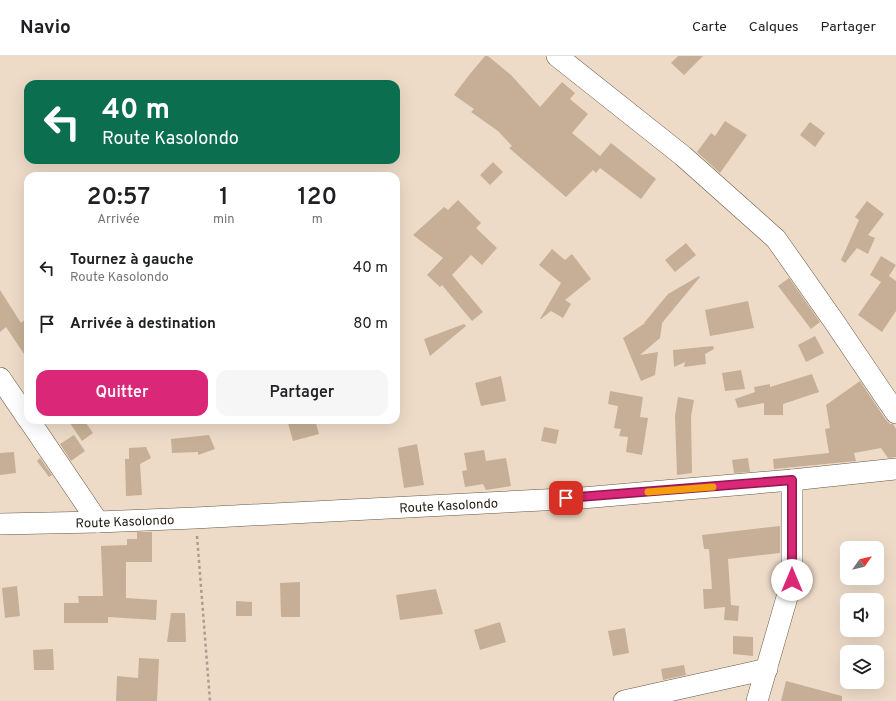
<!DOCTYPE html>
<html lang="fr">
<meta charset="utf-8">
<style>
:root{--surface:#fff;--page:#f6f6f6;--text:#202124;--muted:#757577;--line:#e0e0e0;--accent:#db2777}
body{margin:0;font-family:Overpass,sans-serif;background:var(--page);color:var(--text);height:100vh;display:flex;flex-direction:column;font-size:15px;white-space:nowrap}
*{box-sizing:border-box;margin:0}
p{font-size:13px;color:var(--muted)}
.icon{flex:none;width:22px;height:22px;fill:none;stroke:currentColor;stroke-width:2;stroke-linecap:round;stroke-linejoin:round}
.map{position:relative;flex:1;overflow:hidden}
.drawer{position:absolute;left:24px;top:116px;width:376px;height:252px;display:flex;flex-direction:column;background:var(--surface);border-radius:12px;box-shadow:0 4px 16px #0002}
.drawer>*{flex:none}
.banner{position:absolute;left:24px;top:24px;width:376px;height:84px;border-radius:12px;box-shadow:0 4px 16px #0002;background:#0b6e4f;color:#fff;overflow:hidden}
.needle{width:26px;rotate:56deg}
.buttons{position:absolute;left:840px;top:485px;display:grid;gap:8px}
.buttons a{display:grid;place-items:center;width:44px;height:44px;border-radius:8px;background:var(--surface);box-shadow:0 4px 16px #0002;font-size:20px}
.pin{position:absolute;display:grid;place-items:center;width:34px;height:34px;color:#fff;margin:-17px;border-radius:8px;box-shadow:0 2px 6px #0006}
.me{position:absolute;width:44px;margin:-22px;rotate:0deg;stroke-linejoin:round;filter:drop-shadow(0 0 3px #0008)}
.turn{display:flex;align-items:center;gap:14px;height:84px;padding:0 12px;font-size:18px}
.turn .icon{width:52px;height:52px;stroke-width:2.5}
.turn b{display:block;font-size:28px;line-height:34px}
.eta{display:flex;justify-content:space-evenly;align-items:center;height:68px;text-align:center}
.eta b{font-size:24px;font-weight:600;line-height:28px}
.cta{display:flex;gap:8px;margin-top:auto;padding:8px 12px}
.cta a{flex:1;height:46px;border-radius:12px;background:var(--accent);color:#fff;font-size:16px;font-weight:600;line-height:46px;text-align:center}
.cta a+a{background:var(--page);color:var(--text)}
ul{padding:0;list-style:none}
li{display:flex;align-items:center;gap:12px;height:56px;padding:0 12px}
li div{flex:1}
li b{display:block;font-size:15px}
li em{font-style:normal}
header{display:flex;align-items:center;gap:24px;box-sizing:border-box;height:56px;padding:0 20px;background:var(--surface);border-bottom:1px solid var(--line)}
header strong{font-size:19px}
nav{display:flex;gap:22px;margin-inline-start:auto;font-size:14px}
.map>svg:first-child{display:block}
</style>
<header>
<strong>Navio</strong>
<nav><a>Carte</a><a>Calques</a><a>Partager</a></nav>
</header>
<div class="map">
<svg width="896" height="645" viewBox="0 0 896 645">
<rect width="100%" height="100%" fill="#eddbc8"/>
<path fill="#c6af96" d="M485 0H488L511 19 540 51 562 26 575 37 570 43 588 58 572 77 600 100 611 87 656 123 641 143 600 112 596 117 593 114 566 141 509 92 512 90 498 75 471 56 474 53 454 39 469 19Z
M678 0H703L684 19 671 7Z
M725 65 747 79 720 117 697 96 711 77 715 80Z
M810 66 825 77 815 91 800 79Z
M493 106 503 116 490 129 480 119Z
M458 144 481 167 476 172 497 192 482 209 471 199 452 219 483 256 472 265 442 229 440 231 427 219 443 202 413 179 444 151 448 154Z
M867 145 884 158 868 179 875 182 868 198 857 192 845 207 841 204 859 164 855 161Z
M686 187 696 199 675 216 665 204Z
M552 193 565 204 572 198 591 223 565 244 571 248 563 262 551 255 541 263H540L561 227 539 209Z
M881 200 896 209 889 220 896 225V255L882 276 858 259 881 226 870 219Z
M699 220 700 221 662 267V268L660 282 640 299 658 296 655 319 641 325 623 282 645 267H644L668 238Z
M789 222 820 266 811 273 778 230Z
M0 234 21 267 28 261V304L6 271 0 276Z
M748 245 754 272 710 280 705 254Z
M464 268 466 270 430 300 424 283Z
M815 280 824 297 806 306 798 289Z
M713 290 714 293 705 298 706 308 684 311 685 306 674 311 673 294Z
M741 314 745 333 725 335 722 317Z
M812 318 819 336 783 348V359H764V347L738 352 735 343 755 336 754 331 770 328V331Z
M501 320 506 345 481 350 475 327Z
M860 325 886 364 890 368H893L896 373V401L888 402 881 392 854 397 856 405 774 413 773 403 829 397 825 373 830 372 826 349Z
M610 335 643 341 640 361 648 362 642 399 626 396 628 381 619 380 621 373 614 372 618 350 608 348Z
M678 341 694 344 691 360 692 417 677 419 675 360Z
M68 364H84L93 377 82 385Z
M298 364H315L319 378 293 385 288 367Z
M544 371 559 374 556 388 541 385Z
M74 379 85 395 71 405 60 388Z
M209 379 215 393 198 399V396L172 397 171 383Z
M417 388 424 429 404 432 398 392Z
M146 391 151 402 140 408 142 439 126 440 125 403H129V392Z
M484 394 486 405 506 402 511 430 486 434 483 428 465 431 462 415 467 414 464 397Z
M14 396 16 417 0 419V397Z
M40 402 52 419 49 421 37 405Z
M748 402 750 416 734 417 732 404Z
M780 470V497L728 503 731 549 739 550 738 565 724 564 725 551 704 553 703 533H712L709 493H704L702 479Z
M137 476H152V506H126V542L157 544 156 564 108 561V567H64V547H79L78 540H103L101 490 127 489V483H137Z
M300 526V561H281L280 527Z
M17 530 20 560 5 562 2 532Z
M436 533 443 558 400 564 396 539Z
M236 545 252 546V560H236Z
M171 557H185L186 586H167Z
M500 566 506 586 480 594 474 574Z
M625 572 629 597 613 600 608 575Z
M733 580 753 581V600L733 598Z
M53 593 54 614H34L33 594Z
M139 602 159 603 157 645H116L117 620 138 622Z
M684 609 686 619 663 624 661 613Z
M786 625 842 640V645H781Z"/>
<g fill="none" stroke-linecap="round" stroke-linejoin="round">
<defs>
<g id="street">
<path d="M557 0 683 100 776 183 833 264 896 357"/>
<path d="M0 322 28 363"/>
<path d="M29 364 98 466"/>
<path id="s1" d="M0 468 98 466 195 462 582 442 792 424 896 413"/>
<path d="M624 645 767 613"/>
<path d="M757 645 792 524V424"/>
</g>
</defs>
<use href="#street" stroke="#655645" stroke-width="22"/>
<path stroke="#ab9d8e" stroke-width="2.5" stroke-dasharray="3 3" stroke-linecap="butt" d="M197 480 210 645"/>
<use href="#street" stroke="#fff" stroke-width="21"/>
</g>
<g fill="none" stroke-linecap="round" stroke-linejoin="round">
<defs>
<path id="route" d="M566 442 792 424V524"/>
</defs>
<use href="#route" stroke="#8e194d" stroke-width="10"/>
<use href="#route" stroke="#db2777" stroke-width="7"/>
<path stroke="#f59e0b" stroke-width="7" d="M648 436 713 431"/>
</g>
<g text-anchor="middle" stroke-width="3" stroke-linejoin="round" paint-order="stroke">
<g font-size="13" fill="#211b14" stroke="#fbe8d5">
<text dy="5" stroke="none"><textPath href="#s1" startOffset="449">Route Kasolondo</textPath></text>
<text dy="5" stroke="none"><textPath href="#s1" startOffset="125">Route Kasolondo</textPath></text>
</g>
</g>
</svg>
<div class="buttons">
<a><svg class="needle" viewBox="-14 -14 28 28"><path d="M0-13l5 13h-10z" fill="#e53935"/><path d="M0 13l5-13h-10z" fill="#757577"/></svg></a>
<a><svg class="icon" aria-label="sound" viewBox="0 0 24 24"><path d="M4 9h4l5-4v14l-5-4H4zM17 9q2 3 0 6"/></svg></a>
<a><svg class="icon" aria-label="layers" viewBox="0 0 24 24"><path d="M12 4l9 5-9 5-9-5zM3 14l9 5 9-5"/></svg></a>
</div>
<div class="pin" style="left:566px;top:442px;background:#d93025"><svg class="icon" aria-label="arrive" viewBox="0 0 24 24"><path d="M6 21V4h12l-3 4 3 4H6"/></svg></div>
<svg class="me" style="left:792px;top:524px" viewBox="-20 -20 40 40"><circle r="19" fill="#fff"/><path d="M0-13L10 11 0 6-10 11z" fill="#db2777"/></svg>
<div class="banner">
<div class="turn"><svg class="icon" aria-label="left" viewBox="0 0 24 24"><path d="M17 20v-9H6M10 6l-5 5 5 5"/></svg><div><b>40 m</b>Route Kasolondo</div></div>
</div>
<section class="drawer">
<div class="eta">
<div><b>20:57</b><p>Arrivée</p></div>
<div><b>1</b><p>min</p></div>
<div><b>120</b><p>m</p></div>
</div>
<ul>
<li><svg class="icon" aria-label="left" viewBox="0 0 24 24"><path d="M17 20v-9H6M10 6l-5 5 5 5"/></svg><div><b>Tournez à gauche</b><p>Route Kasolondo</p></div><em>40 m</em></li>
<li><svg class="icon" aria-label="arrive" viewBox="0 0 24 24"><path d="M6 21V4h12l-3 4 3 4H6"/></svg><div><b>Arrivée à destination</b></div><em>80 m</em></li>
</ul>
<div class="cta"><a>Quitter</a><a>Partager</a></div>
</section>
</div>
